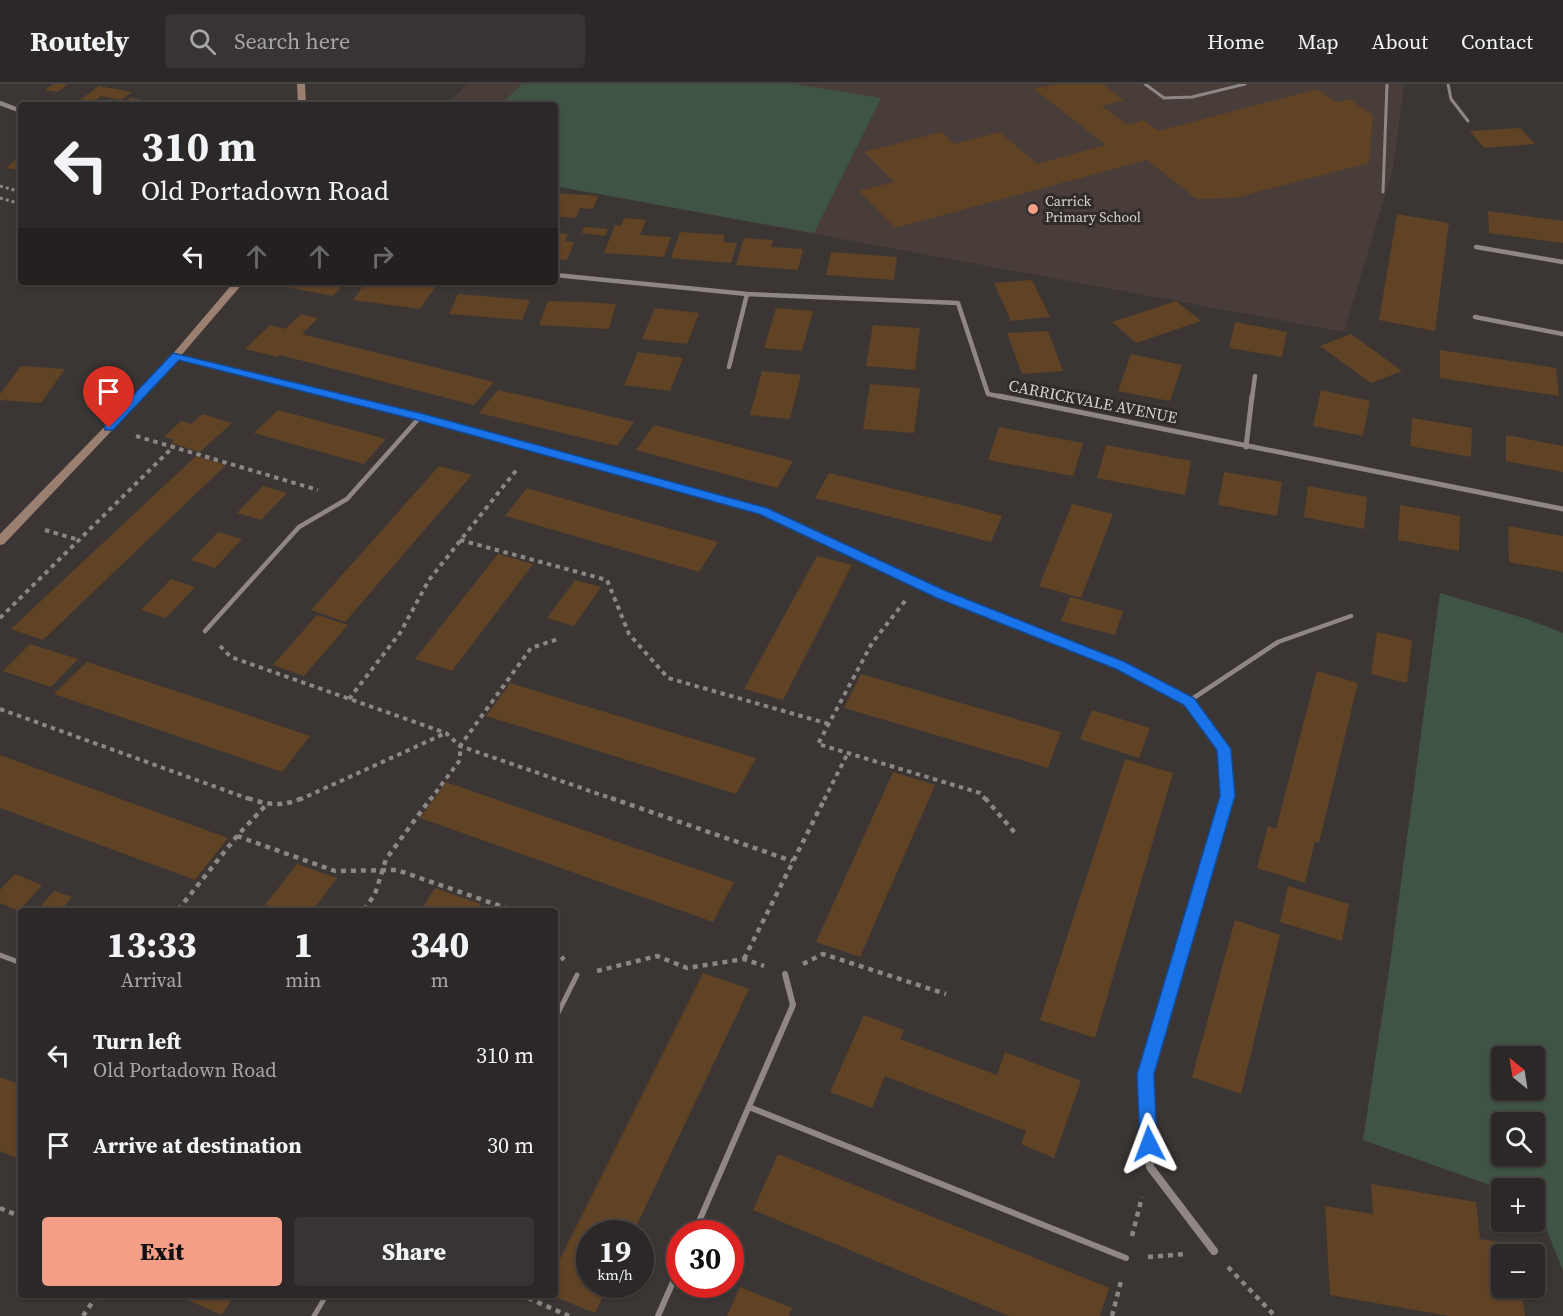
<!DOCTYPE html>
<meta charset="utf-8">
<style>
:root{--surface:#2c2827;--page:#383433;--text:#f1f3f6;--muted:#a6a6a7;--line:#484444;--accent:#f49e88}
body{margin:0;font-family:"Source Serif 4",serif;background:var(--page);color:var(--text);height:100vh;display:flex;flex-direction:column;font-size:22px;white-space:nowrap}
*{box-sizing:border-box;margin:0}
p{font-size:20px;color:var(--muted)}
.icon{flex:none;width:33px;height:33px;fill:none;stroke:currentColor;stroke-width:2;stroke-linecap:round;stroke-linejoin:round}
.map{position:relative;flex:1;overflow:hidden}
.details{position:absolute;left:18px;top:824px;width:540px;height:390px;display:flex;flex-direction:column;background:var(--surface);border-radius:6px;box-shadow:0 2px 4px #0004,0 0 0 2px var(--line)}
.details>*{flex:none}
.banner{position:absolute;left:18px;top:18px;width:540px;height:183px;border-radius:6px;box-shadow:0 2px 4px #0004,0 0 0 2px var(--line);background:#2c2827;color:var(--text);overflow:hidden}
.needle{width:39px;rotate:330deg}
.buttons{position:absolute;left:1491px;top:962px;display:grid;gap:12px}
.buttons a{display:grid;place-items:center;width:54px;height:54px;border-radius:6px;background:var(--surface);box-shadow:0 2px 4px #0004,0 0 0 2px var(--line);font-size:30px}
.speed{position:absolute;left:576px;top:1136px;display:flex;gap:12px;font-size:30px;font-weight:700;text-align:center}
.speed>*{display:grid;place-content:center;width:78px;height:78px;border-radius:50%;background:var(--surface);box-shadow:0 2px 4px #0004,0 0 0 2px var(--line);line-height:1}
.speed small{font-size:15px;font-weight:400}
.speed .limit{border:9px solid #d22;background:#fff;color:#111}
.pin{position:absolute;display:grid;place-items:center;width:51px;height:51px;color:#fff;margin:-62px -26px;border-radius:50% 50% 50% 0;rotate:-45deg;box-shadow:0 0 6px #0007}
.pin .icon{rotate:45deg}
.me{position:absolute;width:66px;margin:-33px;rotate:357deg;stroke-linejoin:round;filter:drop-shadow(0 0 4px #0008)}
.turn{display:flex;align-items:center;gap:21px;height:126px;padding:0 24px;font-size:27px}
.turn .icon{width:78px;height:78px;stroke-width:2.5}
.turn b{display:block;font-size:42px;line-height:51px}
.lanes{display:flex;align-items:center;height:57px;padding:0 24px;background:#0003;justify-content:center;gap:30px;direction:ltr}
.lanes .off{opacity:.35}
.eta{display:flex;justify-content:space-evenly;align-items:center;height:102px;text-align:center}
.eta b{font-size:36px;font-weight:800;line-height:42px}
.cta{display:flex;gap:12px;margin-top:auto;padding:12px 24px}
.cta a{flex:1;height:69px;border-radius:6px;background:var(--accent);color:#111;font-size:24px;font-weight:800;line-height:69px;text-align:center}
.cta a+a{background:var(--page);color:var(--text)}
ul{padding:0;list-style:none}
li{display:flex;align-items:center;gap:18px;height:90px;padding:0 24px}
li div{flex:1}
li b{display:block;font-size:22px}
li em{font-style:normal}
header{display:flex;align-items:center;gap:36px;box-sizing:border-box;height:84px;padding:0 30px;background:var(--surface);border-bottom:2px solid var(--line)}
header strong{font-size:28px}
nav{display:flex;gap:33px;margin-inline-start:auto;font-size:21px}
.search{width:420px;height:54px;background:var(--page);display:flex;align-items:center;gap:15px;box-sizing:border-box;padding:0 21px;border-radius:6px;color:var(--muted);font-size:22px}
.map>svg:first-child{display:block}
</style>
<header>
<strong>Routely</strong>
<div class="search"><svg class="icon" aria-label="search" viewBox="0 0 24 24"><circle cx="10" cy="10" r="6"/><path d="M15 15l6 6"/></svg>Search here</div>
<nav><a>Home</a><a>Map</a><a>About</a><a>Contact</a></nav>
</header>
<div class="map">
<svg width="1563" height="1232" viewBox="0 0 1563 1232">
<rect width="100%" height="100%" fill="#3b3634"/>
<path fill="#483d38" d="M467 0H1404L1393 85 1344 248 555 102V21H446Z"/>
<path fill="#3f5444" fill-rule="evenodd" d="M522 0H794L881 14 814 149 555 102V21H500Z
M1440 509 1527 535 1563 549V1187L1535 1117 1534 1104 1501 1105 1363 1056 1390 880ZM1502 972H1534V1005H1502ZM1502 1038H1534V1071H1502Z"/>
<path fill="#604225" d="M53 0H68L58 8 45 6Z
M1057 0H1103L1124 16 1102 22 1127 41 1144 36 1158 47 1317 5 1336 18 1349 15 1373 31 1369 79 1234 114 1197 115 1147 76 895 144 859 107 894 98 864 68 941 48 954 60 1000 48 1037 80 1106 61 1034 5Z
M99 2 132 8 121 16 101 12 89 21 76 19Z
M131 14 166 20V21H122Z
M1520 44 1535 60 1484 64 1470 47Z
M21 71V86L6 84Z
M555 109 598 112 593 125 580 124 576 134 555 132Z
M1488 127 1563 137V159L1489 149Z
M1397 130 1449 139 1435 247 1379 236Z
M624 134 646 136 640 151 671 153 664 173 604 169 615 141 621 142Z
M584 143 608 145 605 152 582 149Z
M680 148 725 151 723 158 737 159 731 179 671 174Z
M555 149 568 150 565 157 574 158 567 176 555 175Z
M744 154 773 156 771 163 803 165 798 186 736 181Z
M831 168 897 173 894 196 826 191Z
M1032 196 1050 233 1011 237 994 199Z
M291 198H346L333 212 287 203Z
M366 198H409L436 202 420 225 353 216Z
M458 210 530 216 522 236 449 230Z
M548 217 582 218 616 220 609 245 539 241Z
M1176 217 1201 237 1136 259 1112 238Z
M655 224 699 229 687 260 642 255Z
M776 224 813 227 802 267 764 264Z
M301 230 318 234 302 250 494 298 474 321 280 271 277 273 245 265 270 241 285 245Z
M1235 238 1287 248 1282 273 1229 264Z
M873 241 920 244 915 286 866 282Z
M1048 247 1063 287 1022 290 1007 249Z
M1351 250 1376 268 1402 287 1371 299 1320 262Z
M1440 266 1556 284 1559 312 1440 294Z
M638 268 683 274 670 307 624 301Z
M1131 270 1182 281 1170 317 1118 307Z
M21 282 65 285 41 319 0 316V310Z
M762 287 801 291 790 335 750 331Z
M870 300 920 304 914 349 863 345Z
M498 306 542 316 634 338 617 362 479 329Z
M1321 306 1370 317 1363 352 1313 342Z
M278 326 364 349 386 355 364 380 254 349Z
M202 330 232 339 200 368 171 359 174 356 164 353 181 337 191 340Z
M1412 334 1472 344 1471 373 1410 362Z
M654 341 677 347 793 377 777 404 636 366Z
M999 343 1083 359 1073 392 988 376Z
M1506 351 1563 362V388L1506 377Z
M1106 361 1191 377 1185 411 1097 394Z
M196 372 226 381 43 556 11 545Z
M439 382 472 391 345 538 311 526Z
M1224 388 1282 398 1277 432 1218 421Z
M829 389 973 424 1002 432 991 458 815 414Z
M263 402 287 409 261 436 237 429Z
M1308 402 1367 413 1364 445 1304 433Z
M527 404 621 431 718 458 699 488 505 432Z
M1072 420 1113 430 1081 514 1039 502Z
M1400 421 1460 432 1459 467 1398 456Z
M1508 442 1563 452V488L1509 478Z
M218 448 242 455 215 484 191 476Z
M498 470 533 480 452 587 415 575Z
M817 472 852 481 783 616 744 605Z
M171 495 195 503 166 534 141 526Z
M575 496 601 503 574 542 547 534Z
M1070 513 1123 527 1115 551 1061 537Z
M317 531 348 541 304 592 273 581Z
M1377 548 1412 556 1407 599 1371 590Z
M30 560 78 575 51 603 3 587Z
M87 578 209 618 310 652 282 688 54 610Z
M1317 587 1358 599 1319 759 1315 757 1305 799 1257 784 1268 742 1276 745Z
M861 590 1061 648 1048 684 844 624Z
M510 599 536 607 756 674 736 710 486 632Z
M1092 626 1150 644 1139 674 1080 655Z
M0 671 71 697 228 754 195 796 0 724Z
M1125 675 1173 689 1095 954 1040 936Z
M893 688 935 701 860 873 816 858Z
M446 698 615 757 734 798 713 838 420 734Z
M297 780 337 794 313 826H261Z
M15 790 42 801 19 827 0 819V806Z
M1288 802 1349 820 1342 857 1280 838Z
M435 804 481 820 476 826H421Z
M54 807 72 813 61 826H37Z
M1235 836 1280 851 1241 1010 1192 993Z
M703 889 749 905 633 1149H590V1200H609L595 1229 550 1211 555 1210V1185Z
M864 931 904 946 900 955 997 991 1005 968 1081 997 1054 1074 1021 1060 1026 1047 885 992 872 1024 830 1008Z
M0 993 21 1001V1076L0 1067Z
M778 1070 1109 1204 1100 1232H1009L753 1126Z
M1371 1100 1476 1118 1480 1155 1515 1161 1516 1170H1502V1203H1521L1525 1232H1449L1330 1211 1325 1122 1373 1130Z
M740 1203 792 1224 789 1232H727Z
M174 1210H235L222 1231Z"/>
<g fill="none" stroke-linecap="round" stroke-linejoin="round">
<path stroke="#8b8785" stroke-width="3" stroke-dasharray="3 3" stroke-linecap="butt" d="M0 102 21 108
M0 114 21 120"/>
<path stroke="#8b8785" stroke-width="4" stroke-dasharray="4.5 4.5" stroke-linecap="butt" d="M136 352 318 406
M45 446 79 456
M460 456 607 496 629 550 668 594 829 640
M905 517 872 559 818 660 980 709 986 716
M0 534 173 363
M220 562 231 573 446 649 460 662 616 716
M349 615 400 549 429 496 518 384
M0 625 252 716
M299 716 446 649
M430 716 460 676V662L531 564 558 555
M824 716 848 669"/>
<path stroke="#8b8785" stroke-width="4.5" stroke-dasharray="5 5" stroke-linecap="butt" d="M248 714C266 721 284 723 302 714
M611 714 792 777
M985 714 1015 749
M237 752 335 787 397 786 512 826
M178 826 237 752 266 721
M364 826 375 810 386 775 431 714
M555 865 564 876
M744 875 825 714
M803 880 823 870 946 910
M597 887 657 872 687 884 744 875 764 882
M0 1124 21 1133
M1132 1152 1142 1113
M1148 1173 1185 1170
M1228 1183 1275 1232
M519 1210 569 1232
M83 1232 98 1210
M1112 1232 1121 1197"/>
<path stroke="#8e8785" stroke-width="3" d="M1145 0 1164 14 1192 13 1245 0
M1448 0 1451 15 1468 37
M1383 108 1387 0"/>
<path stroke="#8e8785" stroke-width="4.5" d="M205 547 299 443 347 415 420 333
M1189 617 1278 558 1351 532"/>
<path stroke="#8e8785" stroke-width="5" d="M0 871 21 879
M555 935 577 891
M314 1232 327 1210"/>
<path stroke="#8e8785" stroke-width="6" d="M749 1023 1126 1174
M694 1149 793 921 785 890
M658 1232 680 1182"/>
<path stroke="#8e8785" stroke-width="4.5" d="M0 19 21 27
M1476 163 1563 178
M555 191 747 210 958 219 988 310 1007 314
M1475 233 1563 250
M177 272 343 314
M729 283 747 210
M1252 314 1255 292"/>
<path stroke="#8e8785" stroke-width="5" d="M337 312 763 427 942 511 1121 582 1189 617 1224 665 1227 716
M999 312 1563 425
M1246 363 1252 312"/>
<path stroke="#8e8785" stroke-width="8" d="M1214 1167 1150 1083 1145 990 1227 714"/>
<path fill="#9b7f70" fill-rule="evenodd" d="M297 0H305L306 21H298Z
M234 198H244L160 296 4 460 0 461V450L154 292Z"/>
</g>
<path fill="#1a73e8" stroke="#114b97" stroke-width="1.5" d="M173 269 424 330 767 424 946 507 1125 578 1194 614 1231 665 1235 712 1154 990 1157 1060 1155 1065 1149 1068 1143 1065 1140 1060 1137 990 1220 712 1217 666 1184 621 1116 585 937 514 759 430 417 336 179 276 113 346H105V341Z"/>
<circle fill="#f49e88" stroke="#312c2a" stroke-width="2" cx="1033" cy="125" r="6"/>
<g text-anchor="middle" stroke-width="6" stroke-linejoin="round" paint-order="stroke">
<g font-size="14" fill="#d4d1d0" stroke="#312c2a" text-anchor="start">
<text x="1045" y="122">Carrick<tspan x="1045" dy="16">Primary School</tspan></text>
</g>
<g font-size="16" fill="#d4d1d0" stroke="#312c2a">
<text transform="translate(1093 317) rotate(11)" y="6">CARRICKVALE AVENUE</text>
</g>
</g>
</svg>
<div class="buttons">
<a><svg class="needle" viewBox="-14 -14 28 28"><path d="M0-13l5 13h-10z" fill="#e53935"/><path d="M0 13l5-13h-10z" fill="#a6a6a7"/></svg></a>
<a><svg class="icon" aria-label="search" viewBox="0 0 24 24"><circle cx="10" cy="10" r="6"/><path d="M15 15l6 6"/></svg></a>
<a>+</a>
<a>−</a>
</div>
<div class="speed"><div>19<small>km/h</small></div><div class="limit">30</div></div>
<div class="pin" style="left:109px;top:344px;background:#d93025"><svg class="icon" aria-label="arrive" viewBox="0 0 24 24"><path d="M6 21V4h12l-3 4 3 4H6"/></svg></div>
<svg class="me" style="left:1149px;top:1060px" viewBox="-20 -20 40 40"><path d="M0-17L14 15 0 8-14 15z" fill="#1a73e8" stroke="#fff" stroke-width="4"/></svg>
<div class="banner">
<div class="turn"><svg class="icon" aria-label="left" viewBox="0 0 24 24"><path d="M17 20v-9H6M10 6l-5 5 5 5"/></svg><div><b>310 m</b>Old Portadown Road</div></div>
<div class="lanes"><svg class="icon" aria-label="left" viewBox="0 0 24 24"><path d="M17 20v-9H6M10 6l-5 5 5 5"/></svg><svg class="icon off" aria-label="ahead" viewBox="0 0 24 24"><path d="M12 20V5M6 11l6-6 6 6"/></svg><svg class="icon off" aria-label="ahead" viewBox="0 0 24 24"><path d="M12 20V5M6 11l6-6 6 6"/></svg><svg class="icon off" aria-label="right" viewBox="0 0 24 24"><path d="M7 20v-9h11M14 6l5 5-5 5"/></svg></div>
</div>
<section class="details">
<div class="eta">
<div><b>13:33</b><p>Arrival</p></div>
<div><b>1</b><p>min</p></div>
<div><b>340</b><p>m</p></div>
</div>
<ul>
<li><svg class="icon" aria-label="left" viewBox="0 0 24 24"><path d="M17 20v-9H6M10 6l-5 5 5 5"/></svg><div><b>Turn left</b><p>Old Portadown Road</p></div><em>310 m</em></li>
<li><svg class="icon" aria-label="arrive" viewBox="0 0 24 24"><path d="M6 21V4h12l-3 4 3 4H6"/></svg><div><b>Arrive at destination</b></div><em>30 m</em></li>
</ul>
<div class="cta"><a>Exit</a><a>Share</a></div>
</section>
</div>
